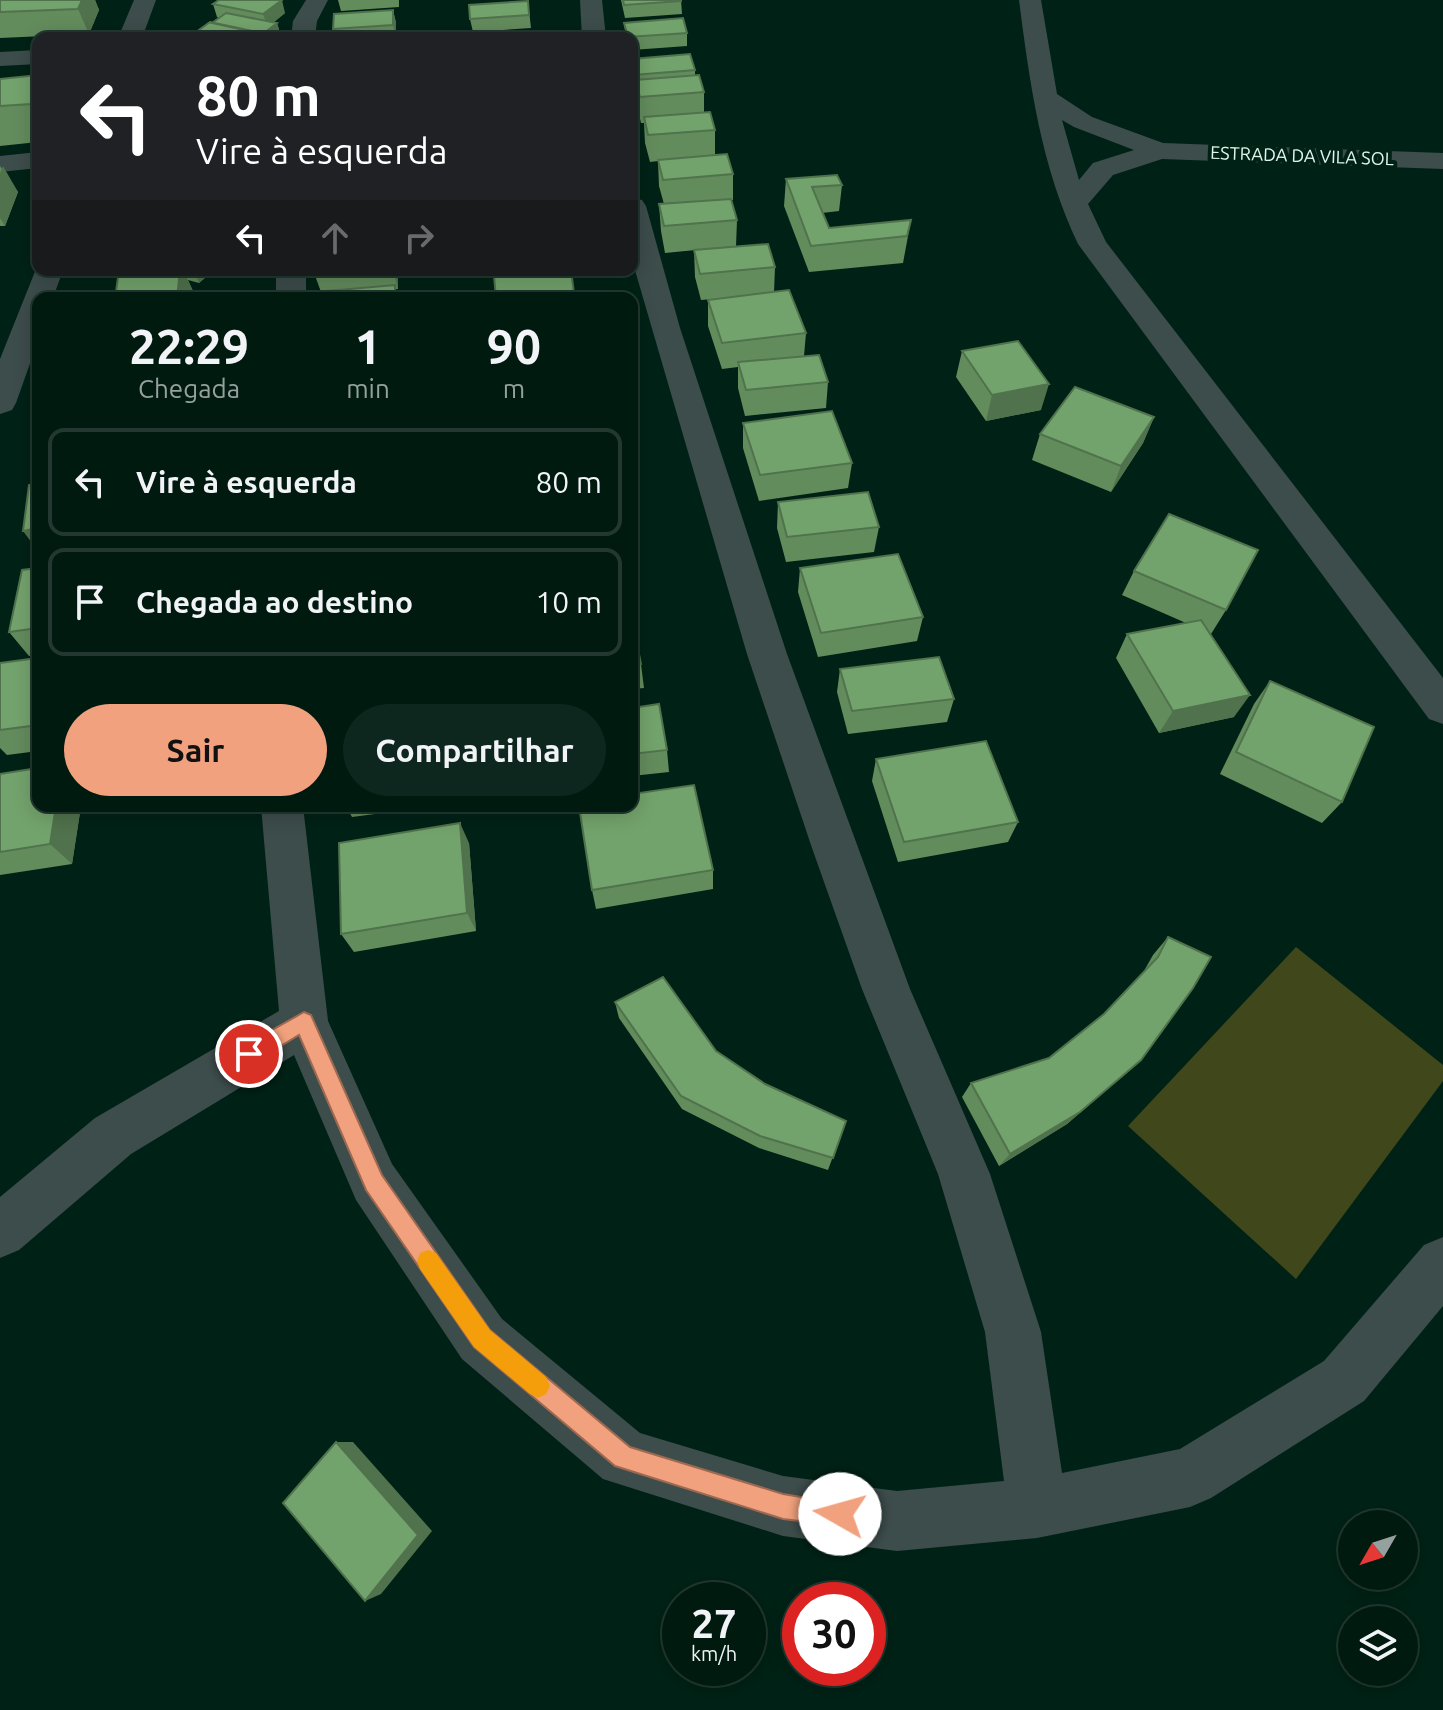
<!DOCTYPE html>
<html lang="pt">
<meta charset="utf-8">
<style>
:root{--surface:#001a10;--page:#0e271e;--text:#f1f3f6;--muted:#95a19f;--line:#223830;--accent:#f1a17d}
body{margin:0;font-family:Ubuntu,sans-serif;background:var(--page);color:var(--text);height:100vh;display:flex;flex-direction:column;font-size:30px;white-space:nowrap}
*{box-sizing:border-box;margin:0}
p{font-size:26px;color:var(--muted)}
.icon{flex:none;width:44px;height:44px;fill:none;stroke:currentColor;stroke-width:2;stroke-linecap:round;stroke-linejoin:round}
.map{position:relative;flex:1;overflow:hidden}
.sheet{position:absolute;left:32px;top:292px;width:606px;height:520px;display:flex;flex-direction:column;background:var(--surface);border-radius:16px;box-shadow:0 4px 20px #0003,0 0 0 2px var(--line)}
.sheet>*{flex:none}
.banner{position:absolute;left:32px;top:32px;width:606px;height:244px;border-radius:16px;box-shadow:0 4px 20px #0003,0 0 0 2px var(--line);background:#202124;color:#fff;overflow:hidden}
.needle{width:52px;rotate:231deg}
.controls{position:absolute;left:1338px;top:1510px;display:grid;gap:16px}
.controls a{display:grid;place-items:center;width:80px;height:80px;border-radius:50%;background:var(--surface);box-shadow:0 4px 20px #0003,0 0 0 2px var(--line);font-size:40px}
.speed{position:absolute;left:662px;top:1582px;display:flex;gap:16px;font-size:40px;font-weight:700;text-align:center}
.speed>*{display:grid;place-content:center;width:104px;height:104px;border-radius:50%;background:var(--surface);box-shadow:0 4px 20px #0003,0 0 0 2px var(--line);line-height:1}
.speed small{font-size:20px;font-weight:400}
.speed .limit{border:12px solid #d22;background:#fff;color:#111}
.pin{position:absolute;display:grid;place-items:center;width:68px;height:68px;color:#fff;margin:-34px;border:4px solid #fff;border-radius:50%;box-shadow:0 2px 8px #0007}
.me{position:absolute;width:88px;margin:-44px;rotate:277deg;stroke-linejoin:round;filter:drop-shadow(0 0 6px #0008)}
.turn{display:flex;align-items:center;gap:28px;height:168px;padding:0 32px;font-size:36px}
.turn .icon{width:104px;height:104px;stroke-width:2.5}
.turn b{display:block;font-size:56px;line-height:68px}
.lanes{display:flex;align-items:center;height:76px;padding:0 32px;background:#0003;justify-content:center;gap:40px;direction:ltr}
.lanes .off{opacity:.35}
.eta{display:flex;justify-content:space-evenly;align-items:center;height:136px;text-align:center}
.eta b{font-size:48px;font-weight:700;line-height:56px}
.cta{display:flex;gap:16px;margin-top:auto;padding:16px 32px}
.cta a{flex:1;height:92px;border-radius:48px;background:var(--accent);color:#111;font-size:32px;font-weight:700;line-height:92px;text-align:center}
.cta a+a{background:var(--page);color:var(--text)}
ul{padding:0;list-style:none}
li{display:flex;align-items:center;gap:24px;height:108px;margin:0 16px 12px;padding:0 16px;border:4px solid var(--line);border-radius:16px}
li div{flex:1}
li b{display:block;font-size:30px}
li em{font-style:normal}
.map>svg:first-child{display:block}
</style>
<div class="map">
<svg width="1443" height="1710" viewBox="0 0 1443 1710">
<rect width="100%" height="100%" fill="#002216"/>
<path fill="#40471b" d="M1296 947 1443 1065V1081L1296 1279 1128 1126Z"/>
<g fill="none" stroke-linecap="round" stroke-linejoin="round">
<path fill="#3d4d4c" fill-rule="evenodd" d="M134 0H156L142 38H118Z
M306 0H328L317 21 315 38H291L293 21Z
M580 0H602L606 38H582Z
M1019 0H1041L1057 94 1092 117 1163 143 1443 153V169L1162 159 1113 175 1088 204 1106 242 1443 678V724L1429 719 1078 244C1041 166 1030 85 1019 0ZM1062 120 1074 127 1134 150 1093 163 1079 180Z
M38 50V64L0 66V52Z
M38 152V168L0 172V156Z
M632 198 642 200 646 206 680 328 787 654 910 989 990 1174 1041 1332 1062 1473 1180 1449 1324 1361 1424 1245 1443 1237V1306L1364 1401 1211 1498 1190 1507 1037 1538 897 1551 783 1536 603 1479 462 1359 356 1200 294 1055 131 1154 19 1250 0 1258V1197L95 1118 279 1011 261 806H303L328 1021 392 1164 502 1319 640 1433 783 1476 897 1491 1004 1481 985 1332 938 1174 862 989 812 848 747 654 632 260Z
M38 264V270H63L53 298H38V341L16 403 12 410 0 414V359Z
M276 270H306V298H276Z"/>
</g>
<path fill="#638c5d" d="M0 0H95L99 10 89 34 0 38Z
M338 0H399V7L341 11Z
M621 0H681L682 14 625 18Z
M528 1 531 28 473 32 470 19Z
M213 4 285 13 274 22 277 23 281 36 278 38H190L219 18 217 17Z
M393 10 396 23V38H335L333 29Z
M624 23 687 33V46L632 50V38H626Z
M632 59 695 70V76L704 92V113L715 130V155L733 174V200H731L737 220 736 246 665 253 661 231 659 204H664L659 186 658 161 650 162 645 143 644 123H641L637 106 636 88H634L632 79Z
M38 75V142L0 146V79Z
M0 166 18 192 5 226H0Z
M786 179 842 185 839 211 822 213 829 228 911 220 903 263 809 272 784 206Z
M694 250 775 267 774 292 806 333 804 356 828 382 826 408 745 416 738 388V367L722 369 708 326V300L712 299 701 300 695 277Z
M126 270H214L199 283 188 280 193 291Z
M313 270H398V289L321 292Z
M498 270H544L499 274Z
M571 270 575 298H496Z
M962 351 1041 410 986 421 956 377Z
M1154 417 1143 443 1111 492 1032 460 1040 434Z
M743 423 852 463 848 488 759 501 743 448Z
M778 502 879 527 874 552 786 562 777 528Z
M632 558 637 595H632Z
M38 568V655L29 656 9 632Z
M800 568 923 617 917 641 818 657 798 592Z
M1134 571 1226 610 1211 634 1209 633 1234 717 1159 733 1116 658 1127 634 1186 623 1122 595Z
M632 620 641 664 644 688 632 689Z
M38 658V751L7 755 0 748V663Z
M840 669 954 699 947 722 848 734 837 692Z
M1270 681 1342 802 1322 823 1220 774 1254 704Z
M632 708 667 750 669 772 632 776Z
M876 759 1018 822 1008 842 898 862 872 781Z
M0 774 38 806H81L72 864 0 875Z
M346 806H436L352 817Z
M469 843 476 931 354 952 341 934Z
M713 870V889L596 909 592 890Z
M1168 937 1141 1060 1067 1124 999 1166 962 1097 971 1083 1049 1058 1104 1014 1144 971 1153 955Z
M615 1002 716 1051 765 1084 846 1121 828 1170 759 1148 682 1109 619 1018Z"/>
<path fill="#50724c" d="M82 0H95L99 10 89 34 78 9Z
M282 0 285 13 268 27 263 14Z
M393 10 396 23V38L393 25Z
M277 23 281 36 278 38H256Z
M38 80V117L31 104Z
M3 166 18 192 5 226 0 218V173Z
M180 270H183L193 291 192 298H177Z
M194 270H214L199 283Z
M393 270H398V289Z
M1049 384 1041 410 986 421 992 395Z
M1154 417 1143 443 1111 492 1121 466Z
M38 528V551L23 531Z
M1250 695 1234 717 1159 733 1173 711Z
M56 806H81L72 864 50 844Z
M460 823 469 843 476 931 467 913Z
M1141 1060 1067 1124 999 1166 1010 1154Z
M336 1442H353L432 1531 381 1594 365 1601Z"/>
<path fill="#73a36c" stroke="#50724c" stroke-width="2" d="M0 0H82L78 9 0 12Z
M219 0H282L263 14 213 4Z
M623 0H681V1L624 5Z
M528 1 529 15 470 19 469 5Z
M393 10V25L333 29 334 14Z
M226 13 277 23 263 34 212 23Z
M683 18 687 33 628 37 624 23Z
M210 22 262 33 256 38 189 37Z
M531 32 532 38H471V37Z
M690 54 695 70 633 75 632 59Z
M38 75V80L31 104 0 106V79Z
M699 75 704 92 640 97 635 80Z
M710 112 715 130 648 135 644 117Z
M727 154 733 174 663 180 658 160Z
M837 175 842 185 812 187 829 228 911 220 907 236 811 246 786 179Z
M731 199 737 220 664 226 659 204Z
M768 244 775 267 700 274 694 250Z
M126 270H180L177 298H115L119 271Z
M571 270 574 293 523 298H496L494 276Z
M395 285V298H316V292Z
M789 290 806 333 722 343 708 300Z
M1018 341 1049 384 992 395 962 351Z
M819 355 828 382 746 390 738 362Z
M1075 387 1154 417 1121 466 1040 434Z
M832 411 852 463 760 475 743 423Z
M38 483V528L23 531 29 485Z
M868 492 879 527 787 537 778 502Z
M1169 514 1258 550 1226 610 1134 571Z
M898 554 923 617 821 633 800 568Z
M38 568V628L9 632 22 570Z
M632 620 641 664 632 666Z
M1201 620 1250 695 1173 711 1127 634Z
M939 657 954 699 852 711 840 669Z
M38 658V725L0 730V663Z
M1270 681 1374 727 1342 802 1236 752Z
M659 704 667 750 632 754V708Z
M986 741 1018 822 904 842 876 759Z
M38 768V806H56L50 844 0 852V774Z
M694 785 713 870 592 890 579 806H632V794Z
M460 823 467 913 341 934 339 843Z
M1168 937 1211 957 1193 988 1141 1060 1080 1112 1010 1154 971 1083 1049 1058 1104 1014 1158 957Z
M663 977 716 1051 765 1084 846 1121 833 1158 760 1136 681 1096 615 1002Z
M336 1442 418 1535 365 1601 283 1503Z"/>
<path fill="#f1a17d" stroke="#9d6951" stroke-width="2" d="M304 1012 311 1015 382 1175 490 1330 630 1447 783 1494 849 1505 852 1514 849 1522 840 1526 783 1519 615 1466 474 1347 366 1190 299 1035 256 1061 249 1064 242 1061 239 1054 242 1047Z"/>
<path fill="#f59e0b" d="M428 1250 436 1253 490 1330 546 1377 550 1386 546 1394 538 1398 530 1394 474 1347 420 1269 417 1261 420 1253Z"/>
<g text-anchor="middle" stroke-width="8" stroke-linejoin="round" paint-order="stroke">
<g font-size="18" fill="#e2f5ec" stroke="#002216">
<text transform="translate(1302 156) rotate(2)" y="6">ESTRADA DA VILA SOL</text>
</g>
</g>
</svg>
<div class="controls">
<a><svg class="needle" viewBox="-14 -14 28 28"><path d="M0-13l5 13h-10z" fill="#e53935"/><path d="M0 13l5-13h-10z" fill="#95a19f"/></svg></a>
<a><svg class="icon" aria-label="layers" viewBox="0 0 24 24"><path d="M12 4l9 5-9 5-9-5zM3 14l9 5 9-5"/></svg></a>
</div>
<div class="speed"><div>27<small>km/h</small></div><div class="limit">30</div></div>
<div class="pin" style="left:249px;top:1054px;background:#d93025"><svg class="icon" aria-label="arrive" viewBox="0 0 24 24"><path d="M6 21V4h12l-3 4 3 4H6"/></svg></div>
<svg class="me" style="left:840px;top:1514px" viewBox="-20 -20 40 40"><circle r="19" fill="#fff"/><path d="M0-13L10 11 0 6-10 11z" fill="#f1a17d"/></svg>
<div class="banner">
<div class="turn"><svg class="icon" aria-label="left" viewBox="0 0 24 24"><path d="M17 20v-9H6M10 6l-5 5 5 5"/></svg><div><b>80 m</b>Vire à esquerda</div></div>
<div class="lanes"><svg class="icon" aria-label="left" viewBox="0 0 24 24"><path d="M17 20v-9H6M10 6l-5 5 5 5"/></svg><svg class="icon off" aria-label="ahead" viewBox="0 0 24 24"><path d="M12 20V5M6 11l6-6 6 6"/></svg><svg class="icon off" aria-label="right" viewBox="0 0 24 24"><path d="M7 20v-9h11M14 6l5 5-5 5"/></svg></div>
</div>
<section class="sheet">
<div class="eta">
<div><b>22:29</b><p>Chegada</p></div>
<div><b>1</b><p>min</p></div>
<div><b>90</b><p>m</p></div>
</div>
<ul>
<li><svg class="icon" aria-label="left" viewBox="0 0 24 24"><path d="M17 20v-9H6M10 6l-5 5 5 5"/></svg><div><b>Vire à esquerda</b></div><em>80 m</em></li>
<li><svg class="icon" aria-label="arrive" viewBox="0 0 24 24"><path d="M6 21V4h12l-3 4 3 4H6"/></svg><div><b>Chegada ao destino</b></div><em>10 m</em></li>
</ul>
<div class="cta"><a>Sair</a><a>Compartilhar</a></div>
</section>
</div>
